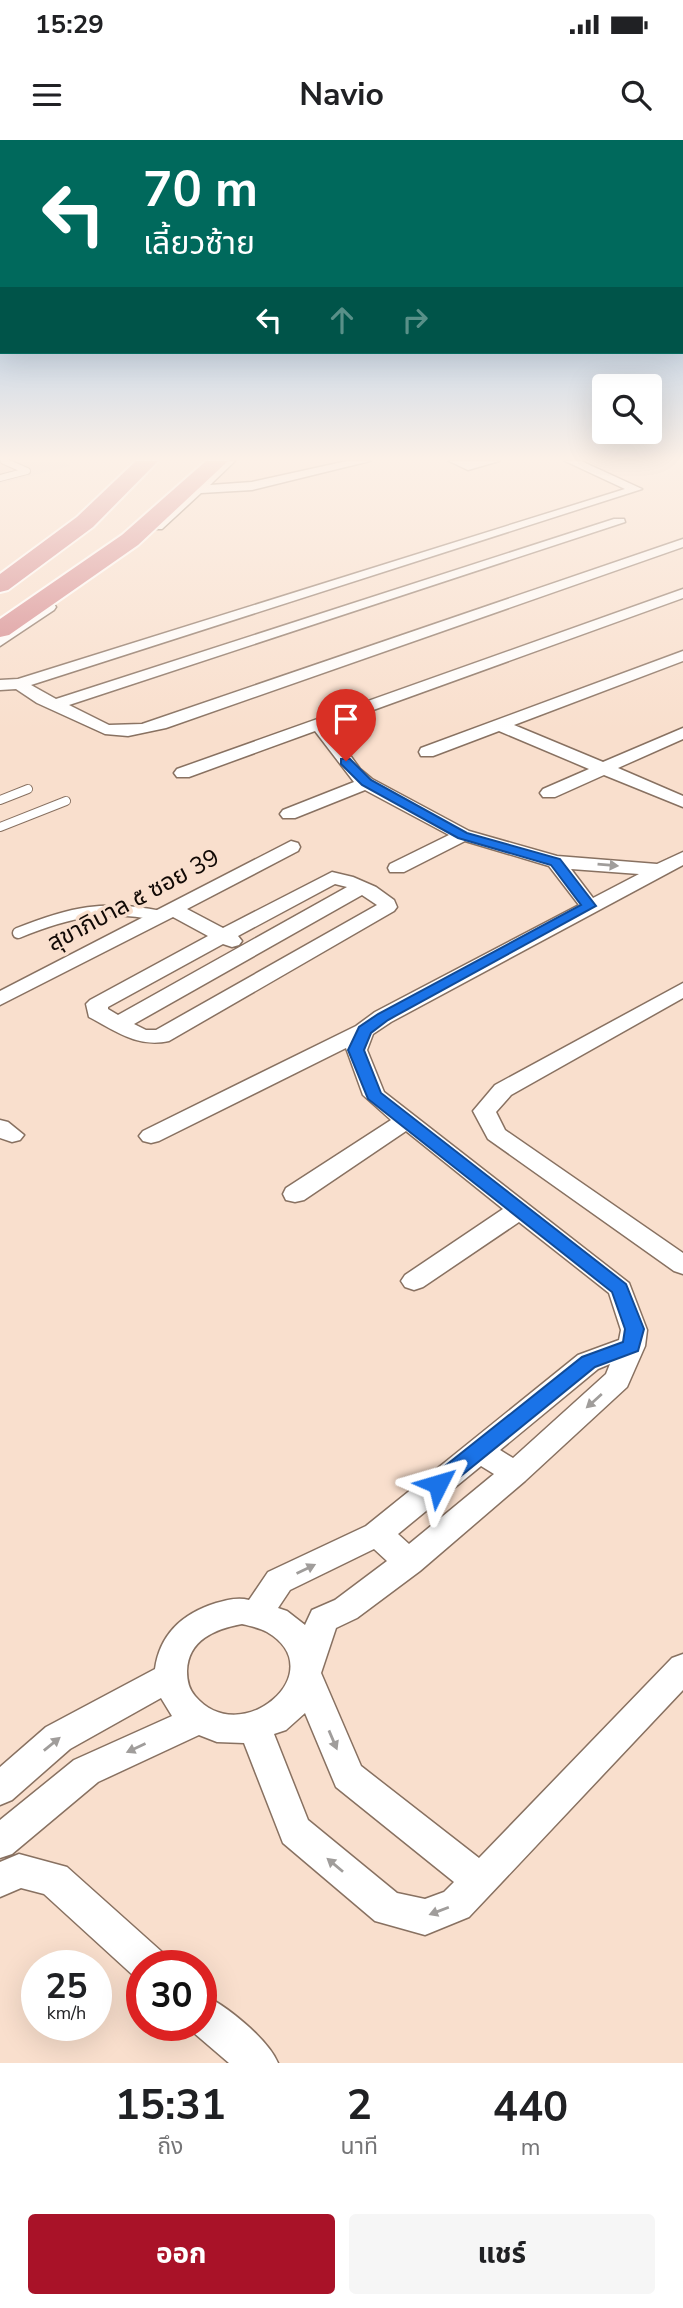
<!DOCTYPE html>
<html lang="th">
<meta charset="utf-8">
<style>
:root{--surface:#fff;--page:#f6f6f6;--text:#202124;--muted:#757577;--accent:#a91228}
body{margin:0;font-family:"Nunito Sans","Noto Sans Thai",sans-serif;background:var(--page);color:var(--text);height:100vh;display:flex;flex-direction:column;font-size:26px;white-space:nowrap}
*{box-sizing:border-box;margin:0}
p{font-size:23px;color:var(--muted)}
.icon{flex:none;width:38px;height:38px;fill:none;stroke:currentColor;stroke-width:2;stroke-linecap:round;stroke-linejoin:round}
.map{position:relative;height:1923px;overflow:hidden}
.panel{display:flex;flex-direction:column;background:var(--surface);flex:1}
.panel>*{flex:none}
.top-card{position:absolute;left:0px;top:0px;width:684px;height:214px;box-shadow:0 7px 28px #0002;background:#00695c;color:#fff;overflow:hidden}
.tools{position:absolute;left:592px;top:234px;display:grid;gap:14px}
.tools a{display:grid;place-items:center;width:70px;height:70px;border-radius:7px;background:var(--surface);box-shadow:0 7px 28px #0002;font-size:35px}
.speed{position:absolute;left:21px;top:1810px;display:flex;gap:14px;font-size:35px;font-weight:700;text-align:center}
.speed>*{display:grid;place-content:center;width:91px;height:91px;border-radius:50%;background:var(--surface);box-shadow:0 7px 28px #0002;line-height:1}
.speed small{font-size:18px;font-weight:400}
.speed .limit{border:10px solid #d22;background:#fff;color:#111}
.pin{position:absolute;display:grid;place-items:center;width:60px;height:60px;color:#fff;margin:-72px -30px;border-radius:50% 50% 50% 0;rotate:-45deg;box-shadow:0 0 7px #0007}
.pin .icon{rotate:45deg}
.me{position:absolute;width:77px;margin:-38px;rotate:50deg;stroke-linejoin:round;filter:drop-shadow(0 0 5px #0008)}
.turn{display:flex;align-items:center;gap:24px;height:147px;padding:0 28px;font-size:32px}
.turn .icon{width:91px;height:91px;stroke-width:2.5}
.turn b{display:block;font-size:49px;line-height:60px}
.lanes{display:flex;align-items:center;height:66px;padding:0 28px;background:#0003;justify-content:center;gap:35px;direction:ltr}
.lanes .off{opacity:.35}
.eta{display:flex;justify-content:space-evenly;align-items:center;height:119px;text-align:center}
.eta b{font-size:42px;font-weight:700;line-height:49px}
.button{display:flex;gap:14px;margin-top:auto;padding:14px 28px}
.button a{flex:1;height:80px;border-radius:7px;background:var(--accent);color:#fff;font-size:28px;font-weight:700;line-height:80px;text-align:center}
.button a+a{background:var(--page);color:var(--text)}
.status{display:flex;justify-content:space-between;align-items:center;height:49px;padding:0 35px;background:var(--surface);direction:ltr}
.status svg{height:19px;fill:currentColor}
header{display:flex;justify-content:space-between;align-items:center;height:91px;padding:0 28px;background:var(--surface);font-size:32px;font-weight:700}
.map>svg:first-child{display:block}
</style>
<div class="status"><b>15:29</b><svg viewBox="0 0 49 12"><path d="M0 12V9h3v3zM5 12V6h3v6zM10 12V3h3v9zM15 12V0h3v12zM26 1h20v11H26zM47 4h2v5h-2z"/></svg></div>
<header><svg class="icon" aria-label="menu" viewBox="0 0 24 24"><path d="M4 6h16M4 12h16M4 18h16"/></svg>Navio<svg class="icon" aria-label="search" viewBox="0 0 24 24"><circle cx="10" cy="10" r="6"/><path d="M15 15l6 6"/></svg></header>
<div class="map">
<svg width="683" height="1923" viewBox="0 0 683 1923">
<rect width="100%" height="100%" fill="#f9dfcd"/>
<path fill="#edd5cb" d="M0 321H61L70 326 0 344Z"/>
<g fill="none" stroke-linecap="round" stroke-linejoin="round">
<defs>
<path id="service-far2" d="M0 338 27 331 4 321"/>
<path id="service-far1" d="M0 660 28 649
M0 687 66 661"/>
<path id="service" d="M18 793C70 772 105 764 161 776"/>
<path id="minor" d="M222 321H235L210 345 252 342 347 321H370L252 350 201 353 162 389H152V383Z
M449 321H499L468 330Z
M565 321H581L642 349 31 545 56 559 614 379H624L625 382 69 565 109 585 142 584 683 399V407L166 588 128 596 105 594 37 563 16 549 0 550V540L18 539 625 349Z
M683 449V458L329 586 360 629 372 639 469 691 557 716 657 724 683 712V725L391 882 373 894 367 910 384 952 629 1143 647 1190 645 1206 627 1247 525 1341 420 1431 357 1478 336 1488 321 1533 361 1626 479 1718 672 1518 683 1514V1550L469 1777 425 1795 375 1781 283 1703 244 1603 217 1602 199 1595 98 1642 12 1714 0 1718V1680L74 1620 172 1576 161 1558 70 1609 12 1660 0 1665V1627L46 1587 155 1529C160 1493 184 1473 216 1463 227 1460 238 1457 249 1460L268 1432 366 1386 578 1215 619 1200 621 1190 609 1153 519 1082 423 1147 414 1150 405 1147 401 1141 405 1135 503 1069 406 991 304 1060 295 1062 286 1060 283 1054 286 1048 391 980 363 955 346 908 159 1001 151 1003 143 1001 139 996 143 991 356 886 375 872 579 765 549 726 465 701 404 732H390L388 728 390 724 449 695 365 650 295 678H283L280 674 283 670 354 642 315 591 189 637H177L174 633 177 629ZM571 729 639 734 593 758ZM610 1224 606 1234 513 1318 500 1310 598 1229ZM481 1326 494 1334 409 1404 398 1394ZM374 1409 387 1421 335 1460 312 1470 305 1485 287 1471 278 1468 290 1450ZM242 1484C250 1486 260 1488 267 1492 334 1531 241 1611 195 1556 189 1549 187 1541 187 1531 188 1500 215 1489 242 1484ZM305 1573 336 1647 454 1742 444 1752 425 1759 397 1753 308 1680 274 1594 286 1590Z
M49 463 54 464 56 467 54 470 0 506V495Z
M683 511V521L514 585 603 622 683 588V599L618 628 683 656V667L604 635 555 657H543L540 653 543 649 589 629 499 591 433 616H421L419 612 421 608Z
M291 701 298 703 300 707 298 711 187 769 223 788 332 732 353 737 376 747 394 760 397 767 394 771 169 901C137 908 116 891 89 877L86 864 90 860 208 796 173 777 0 865V851ZM335 744 347 747 118 875 108 869V867L223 804 232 807 239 805 242 801 238 796ZM362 755 377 765 156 890H146L134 884Z
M683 843V858L511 955 496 972 505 990 683 1113V1134L674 1131 488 999 473 971 495 945Z
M0 980 8 982 24 995 20 1000 12 1002 0 998Z
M19 1714 67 1727 162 1812 168 1825H142V1841L136 1838 44 1754 21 1748 0 1757V1722Z
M201 1854C225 1864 268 1899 278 1923H229L187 1887 201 1885Z"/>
<path id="motorway" d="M136 321H158L93 387 8 450 0 452V434L77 377Z
M206 321H228L138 405 9 495 0 497V479L122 395Z"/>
</defs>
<use href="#service-far2" stroke="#887161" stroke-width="8"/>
<use href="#service-far1" stroke="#887161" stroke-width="10"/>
<use href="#service" stroke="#887161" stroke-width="13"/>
<use href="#minor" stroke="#887161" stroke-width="3"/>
<use href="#motorway" stroke="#fff" stroke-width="4"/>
<use href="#service-far2" stroke="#fff" stroke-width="6"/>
<use href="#service-far1" stroke="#fff" stroke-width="8"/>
<use href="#service" stroke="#fff" stroke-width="10"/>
<use href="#minor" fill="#fff" fill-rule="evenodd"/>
<use href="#motorway" fill="#d5888e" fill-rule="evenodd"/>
</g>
<defs><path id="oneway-solid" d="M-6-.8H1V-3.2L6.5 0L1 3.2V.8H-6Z" transform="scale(1.75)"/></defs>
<g fill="#a09d9b">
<use href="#oneway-solid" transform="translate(608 725) rotate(5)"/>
<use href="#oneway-solid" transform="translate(594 1261) rotate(138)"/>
<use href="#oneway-solid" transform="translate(306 1429) rotate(-26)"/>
<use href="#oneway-solid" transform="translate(333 1600) rotate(67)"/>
<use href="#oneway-solid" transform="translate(52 1604) rotate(-39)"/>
<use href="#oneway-solid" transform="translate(136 1608) rotate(155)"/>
<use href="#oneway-solid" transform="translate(335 1725) rotate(-140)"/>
<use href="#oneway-solid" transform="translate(439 1771) rotate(159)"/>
</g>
<linearGradient id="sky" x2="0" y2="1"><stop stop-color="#78aee4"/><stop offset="0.54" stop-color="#fcf1e8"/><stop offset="1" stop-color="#fcf1e8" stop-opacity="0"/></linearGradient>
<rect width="683" height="590" fill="url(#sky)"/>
<path fill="#1a73e8" stroke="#114b97" stroke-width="2" d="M341 619H350L371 640 467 693 560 719 596 766 388 880 371 893 364 910 381 953 626 1144 644 1189 638 1211 595 1227 445 1349 438 1352 430 1349 427 1344 430 1338 582 1217 623 1202 625 1189 612 1152 368 959 348 910 359 887 378 874 581 765 551 725 458 698 362 645 341 624Z"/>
<g text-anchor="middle" stroke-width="7" stroke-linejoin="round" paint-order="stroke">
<g font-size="24" fill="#110905" stroke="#f9dfcd">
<text transform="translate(133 760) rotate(-28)" y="8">สุขาภิบาล ๕ ซอย 39</text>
</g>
</g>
</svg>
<div class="tools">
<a><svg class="icon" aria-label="search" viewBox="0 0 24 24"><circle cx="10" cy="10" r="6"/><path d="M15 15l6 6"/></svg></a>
</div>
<div class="speed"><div>25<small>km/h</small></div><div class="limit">30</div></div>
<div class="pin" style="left:346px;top:621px;background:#d93025"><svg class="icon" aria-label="arrive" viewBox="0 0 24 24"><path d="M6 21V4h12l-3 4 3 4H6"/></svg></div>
<svg class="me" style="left:438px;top:1344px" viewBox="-20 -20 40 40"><path d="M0-17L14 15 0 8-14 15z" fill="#1a73e8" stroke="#fff" stroke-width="4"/></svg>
<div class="top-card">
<div class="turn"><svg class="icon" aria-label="left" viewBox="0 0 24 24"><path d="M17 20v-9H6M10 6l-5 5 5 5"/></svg><div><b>70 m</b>เลี้ยวซ้าย</div></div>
<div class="lanes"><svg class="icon" aria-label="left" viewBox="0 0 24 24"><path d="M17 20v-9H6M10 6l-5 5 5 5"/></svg><svg class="icon off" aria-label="ahead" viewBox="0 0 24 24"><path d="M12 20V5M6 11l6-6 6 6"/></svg><svg class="icon off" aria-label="right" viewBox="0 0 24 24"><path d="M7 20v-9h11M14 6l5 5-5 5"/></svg></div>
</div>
</div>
<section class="panel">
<div class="eta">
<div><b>15:31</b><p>ถึง</p></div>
<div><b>2</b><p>นาที</p></div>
<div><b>440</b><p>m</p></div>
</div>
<div class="button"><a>ออก</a><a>แชร์</a></div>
</section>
